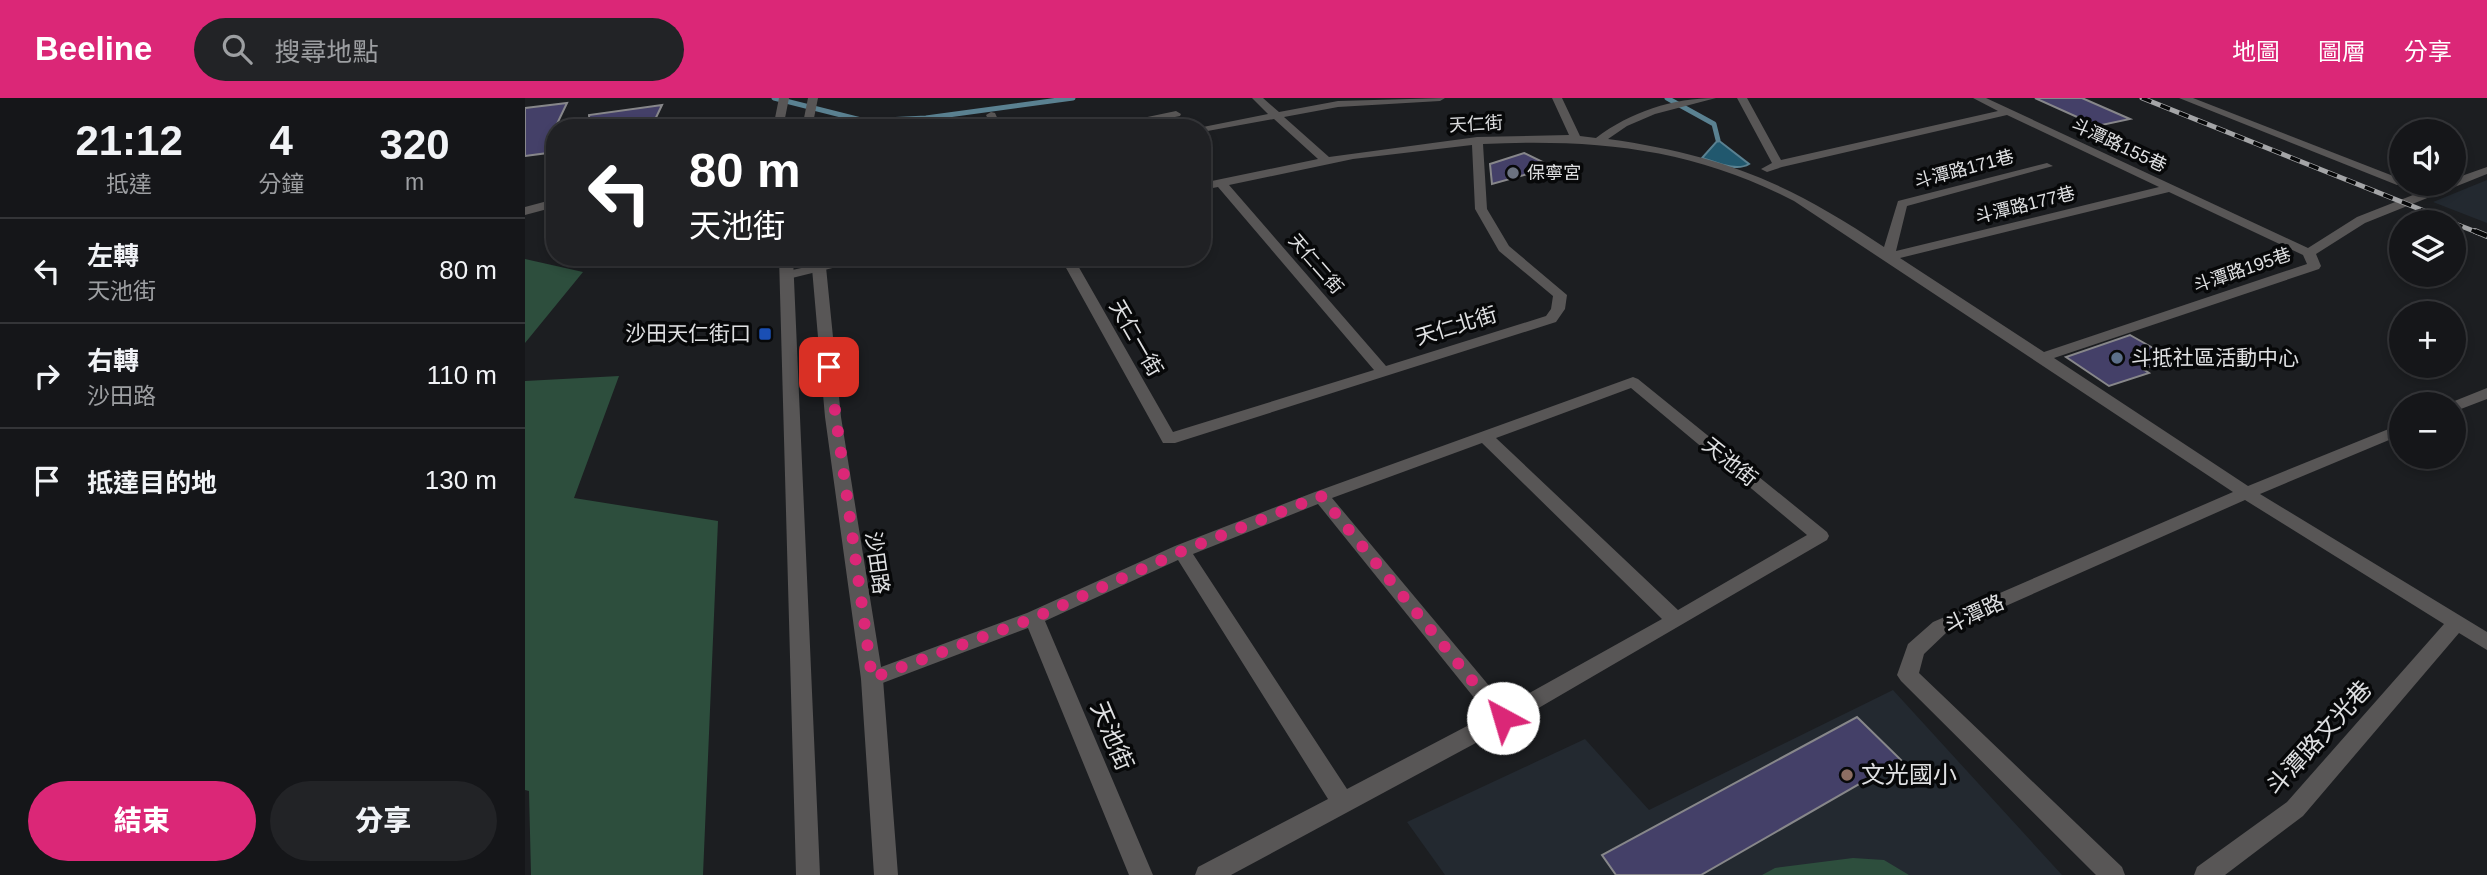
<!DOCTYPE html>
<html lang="zh-TW">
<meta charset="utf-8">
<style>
:root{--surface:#151619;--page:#222326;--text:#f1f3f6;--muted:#9d9fa2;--line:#343538;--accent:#db2777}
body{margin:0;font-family:Arial,"Noto Sans TC",sans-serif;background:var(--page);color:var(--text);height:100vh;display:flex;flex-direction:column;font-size:26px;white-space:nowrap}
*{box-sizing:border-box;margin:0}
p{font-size:23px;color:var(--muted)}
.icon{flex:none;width:38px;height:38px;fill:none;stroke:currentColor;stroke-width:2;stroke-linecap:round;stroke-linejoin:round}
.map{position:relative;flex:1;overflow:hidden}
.details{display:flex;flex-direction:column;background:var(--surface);width:525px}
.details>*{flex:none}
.banner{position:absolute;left:21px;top:21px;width:665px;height:147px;border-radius:28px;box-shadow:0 4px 10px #0003,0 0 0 2px var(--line);background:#202124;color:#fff;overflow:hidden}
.buttons{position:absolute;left:1864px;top:21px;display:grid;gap:14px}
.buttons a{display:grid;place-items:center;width:77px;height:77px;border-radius:50%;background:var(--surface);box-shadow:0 4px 10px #0003,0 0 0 2px var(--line);font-size:35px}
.pin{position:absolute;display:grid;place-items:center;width:60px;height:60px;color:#fff;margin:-30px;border-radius:14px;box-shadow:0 4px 10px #0006}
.me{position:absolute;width:77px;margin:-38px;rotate:321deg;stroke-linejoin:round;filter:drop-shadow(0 0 5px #0008)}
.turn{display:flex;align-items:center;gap:24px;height:147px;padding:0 28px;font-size:32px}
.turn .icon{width:91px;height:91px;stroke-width:2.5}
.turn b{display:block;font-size:49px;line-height:60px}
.eta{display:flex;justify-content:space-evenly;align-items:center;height:119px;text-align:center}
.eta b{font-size:42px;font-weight:800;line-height:49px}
.action{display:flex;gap:14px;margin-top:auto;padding:14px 28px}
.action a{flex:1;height:80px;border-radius:42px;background:var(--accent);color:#fff;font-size:28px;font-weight:800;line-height:80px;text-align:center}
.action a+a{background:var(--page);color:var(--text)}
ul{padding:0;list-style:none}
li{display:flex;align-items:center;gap:21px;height:105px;padding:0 28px;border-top:2px solid var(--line)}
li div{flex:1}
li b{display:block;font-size:26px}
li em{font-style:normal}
header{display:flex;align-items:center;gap:42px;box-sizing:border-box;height:98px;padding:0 35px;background:var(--accent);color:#fff}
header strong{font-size:33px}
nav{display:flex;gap:38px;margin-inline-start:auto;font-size:24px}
.search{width:490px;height:63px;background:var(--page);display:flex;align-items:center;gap:18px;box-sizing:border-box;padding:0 24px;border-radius:38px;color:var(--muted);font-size:26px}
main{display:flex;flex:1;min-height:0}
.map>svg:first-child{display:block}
</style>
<header>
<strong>Beeline</strong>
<div class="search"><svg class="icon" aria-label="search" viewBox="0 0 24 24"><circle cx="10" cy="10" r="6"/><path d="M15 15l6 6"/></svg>搜尋地點</div>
<nav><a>地圖</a><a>圖層</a><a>分享</a></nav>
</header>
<main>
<section class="details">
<div class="eta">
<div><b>21:12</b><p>抵達</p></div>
<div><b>4</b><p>分鐘</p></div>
<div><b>320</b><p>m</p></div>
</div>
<ul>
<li><svg class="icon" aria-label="left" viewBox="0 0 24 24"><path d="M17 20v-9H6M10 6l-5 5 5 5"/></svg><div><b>左轉</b><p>天池街</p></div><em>80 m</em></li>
<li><svg class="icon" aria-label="right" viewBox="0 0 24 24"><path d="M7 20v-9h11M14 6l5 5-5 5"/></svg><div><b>右轉</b><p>沙田路</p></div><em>110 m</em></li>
<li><svg class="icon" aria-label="arrive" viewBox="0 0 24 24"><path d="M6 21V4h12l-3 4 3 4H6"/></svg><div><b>抵達目的地</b></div><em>130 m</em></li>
</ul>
<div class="action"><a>結束</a><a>分享</a></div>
</section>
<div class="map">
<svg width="1962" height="777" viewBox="0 0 1962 777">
<rect width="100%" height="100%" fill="#1c1e21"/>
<path fill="#232930" d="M1962 82V125L1908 104Z
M1368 592 1537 777H920L882 724 1060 641 1124 712Z"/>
<path fill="#2d4e3d" d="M0 161 58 174 0 245Z
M94 278 49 400 193 423 178 777H6L4 693 0 692V283Z
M1328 760 1359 762 1384 777H1237L1250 770Z"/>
<path fill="#21586e" stroke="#5a8191" stroke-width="2" d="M1193 42 1224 66C1211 74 1191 64 1177 60Z"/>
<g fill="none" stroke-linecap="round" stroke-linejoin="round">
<path stroke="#5a8191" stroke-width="5" d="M249 0 340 23 401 20 548 0
M1142 0 1189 26 1193 42"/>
</g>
<path fill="#444068" stroke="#87878a" stroke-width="2" d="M1510 0H1557L1605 21 1572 28Z
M42 5 30 30V54L0 58V10Z
M137 7 126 30H65L64 17Z
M999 55 1028 69 967 86 965 66Z
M1605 237 1642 258 1635 262 1638 264 1618 271 1624 275 1584 288 1541 259Z
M1332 619 1376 662 1176 777H1091L1077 757Z"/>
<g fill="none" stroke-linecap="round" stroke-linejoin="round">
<path fill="#585656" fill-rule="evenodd" d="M727 0H738L754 14 813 3 920 0 915 3 813 9 759 19 804 59 952 39 1044 37 1027 0H1037L1055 38 1071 40C1105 14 1148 0 1191 0L1130 16 1102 28 1083 41C1197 57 1264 85 1359 149L1373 103 1522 65 1528 68 1382 108 1371 153 1634 89 1482 17 1257 69 1242 74 1236 71 1247 65 1212 0H1222L1256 62 1473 13 1448 0H1461L1783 150 1832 119 1916 86H1928V81L1962 69V76L1840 125 1791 156 1796 168 1794 171 1529 260 1723 388 1876 326V337L1735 396 1962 534V552L1934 535 1778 718 1700 777H1669L1672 769 1762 704 1919 526 1720 402 1422 534 1399 556 1394 575 1597 769 1600 777H1571L1376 583 1372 577 1383 546 1408 524 1708 394 1269 103C1167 50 1071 41 958 46L962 111 984 148 1042 197 1040 211 1031 224 650 345H638L535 159H548L648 334 849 272 693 89 677 92V85L793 61 749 21 677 34V30H673L743 16ZM947 47 950 111 974 153 1028 198 1026 211 1021 218 861 268 704 87 828 61ZM1644 94 1778 157 1782 166 1519 254 1375 160Z
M1654 0H1668L1876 81V86H1881L1872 87Z
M651 13 656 16 655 18 594 30H570Z
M466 14 470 15 477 30H467L461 17Z
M30 101V109L0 117V109Z
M327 159H352L263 181 256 177 258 174Z
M1108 279 1113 281 1302 434 1304 438 1302 442 986 626 706 777H670L673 769 803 701 653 462 520 523 628 777H604L503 530 347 589 340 587 336 581 340 575 502 515 650 448 790 394ZM1106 290 1282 437 1153 512 971 340ZM957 345 1137 521 981 608 807 400ZM793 406 963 617 822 691 668 456Z
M1962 290V301L1928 314V306H1922Z"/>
<path fill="#585656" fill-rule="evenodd" d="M254 0H264L258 30H248Z
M283 0H293L287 30H277Z
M254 159H268L295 777H271Z
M286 159H300L316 319 358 581 373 777H349L336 581 300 319Z"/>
<defs>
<path id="rail-far1" d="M1617 0 1927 124
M1928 125 1954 135"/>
<path id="rail" d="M1950 133 1962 138"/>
</defs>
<use href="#rail-far1" stroke="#a4a5a7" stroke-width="5"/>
<use href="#rail" stroke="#a4a5a7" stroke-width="6"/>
<use href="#rail-far1" stroke="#070809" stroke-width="3.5" stroke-dasharray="10" stroke-linecap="butt"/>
<use href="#rail" stroke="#070809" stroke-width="4.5" stroke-dasharray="13" stroke-linecap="butt"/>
</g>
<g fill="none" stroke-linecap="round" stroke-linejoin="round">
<path stroke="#db2777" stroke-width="12" stroke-dasharray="0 21.6" d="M304 269 347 580 509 520 657 453 796 398 978 620"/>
</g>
<circle fill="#6b7280" stroke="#070809" stroke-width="2.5" cx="988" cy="75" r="7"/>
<rect fill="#1a4fb4" stroke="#070809" stroke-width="2.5" x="233" y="229" width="14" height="14" rx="3.5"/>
<circle fill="#5c6f8a" stroke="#070809" stroke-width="2.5" cx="1592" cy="260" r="7"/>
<circle fill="#8d6e63" stroke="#070809" stroke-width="2.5" cx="1322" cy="677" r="7"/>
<g text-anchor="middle" stroke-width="7" stroke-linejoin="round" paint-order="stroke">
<g font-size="18" fill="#dfe0e2" stroke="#070809">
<text transform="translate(951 26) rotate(-3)" y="6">天仁街</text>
<text transform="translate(1594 47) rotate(25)" y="6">斗潭路155巷</text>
<text transform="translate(1439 71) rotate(-15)" y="6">斗潭路171巷</text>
<text transform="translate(1500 107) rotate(-14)" y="6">斗潭路177巷</text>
<text transform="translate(791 166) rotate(49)" y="6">天仁二街</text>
<text transform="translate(1717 172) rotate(-19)" y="6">斗潭路195巷</text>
</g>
<g font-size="18" fill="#dfe0e2" stroke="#070809" text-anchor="start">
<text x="1002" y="81">保寧宮</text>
</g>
<g font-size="21" fill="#dfe0e2" stroke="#070809">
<text transform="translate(931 228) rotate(-17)" y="7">天仁北街</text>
<text transform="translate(611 240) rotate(60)" y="7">天仁一街</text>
<text transform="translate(1205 364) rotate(39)" y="7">天池街</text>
<text transform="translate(352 465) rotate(82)" y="7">沙田路</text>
<text transform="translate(1449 516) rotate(-25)" y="7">斗潭路</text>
</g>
<g font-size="21" fill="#dfe0e2" stroke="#070809" text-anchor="end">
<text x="226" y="243">沙田天仁街口</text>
<text x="1606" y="267" text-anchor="start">斗抵社區活動中心</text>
</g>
<g font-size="24" fill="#dfe0e2" stroke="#070809">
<text transform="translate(587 638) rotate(67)" y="8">天池街</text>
<text transform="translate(1794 640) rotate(-48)" y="8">斗潭路文光巷</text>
</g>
<g font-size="24" fill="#dfe0e2" stroke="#070809" text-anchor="start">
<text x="1336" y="685">文光國小</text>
</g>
</g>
</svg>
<div class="buttons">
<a><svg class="icon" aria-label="sound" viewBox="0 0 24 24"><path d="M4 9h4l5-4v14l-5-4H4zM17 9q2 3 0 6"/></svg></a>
<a><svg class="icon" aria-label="layers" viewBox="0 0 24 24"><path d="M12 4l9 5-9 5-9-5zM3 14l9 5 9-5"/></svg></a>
<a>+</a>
<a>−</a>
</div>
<div class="pin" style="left:304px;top:269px;background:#d93025"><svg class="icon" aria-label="arrive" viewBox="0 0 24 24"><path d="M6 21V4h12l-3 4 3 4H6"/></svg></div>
<svg class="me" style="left:978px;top:620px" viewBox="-20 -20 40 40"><circle r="19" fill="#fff"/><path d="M0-13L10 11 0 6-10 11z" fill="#db2777"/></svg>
<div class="banner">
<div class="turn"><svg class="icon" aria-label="left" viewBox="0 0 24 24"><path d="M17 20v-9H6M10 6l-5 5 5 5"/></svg><div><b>80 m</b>天池街</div></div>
</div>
</div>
</main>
